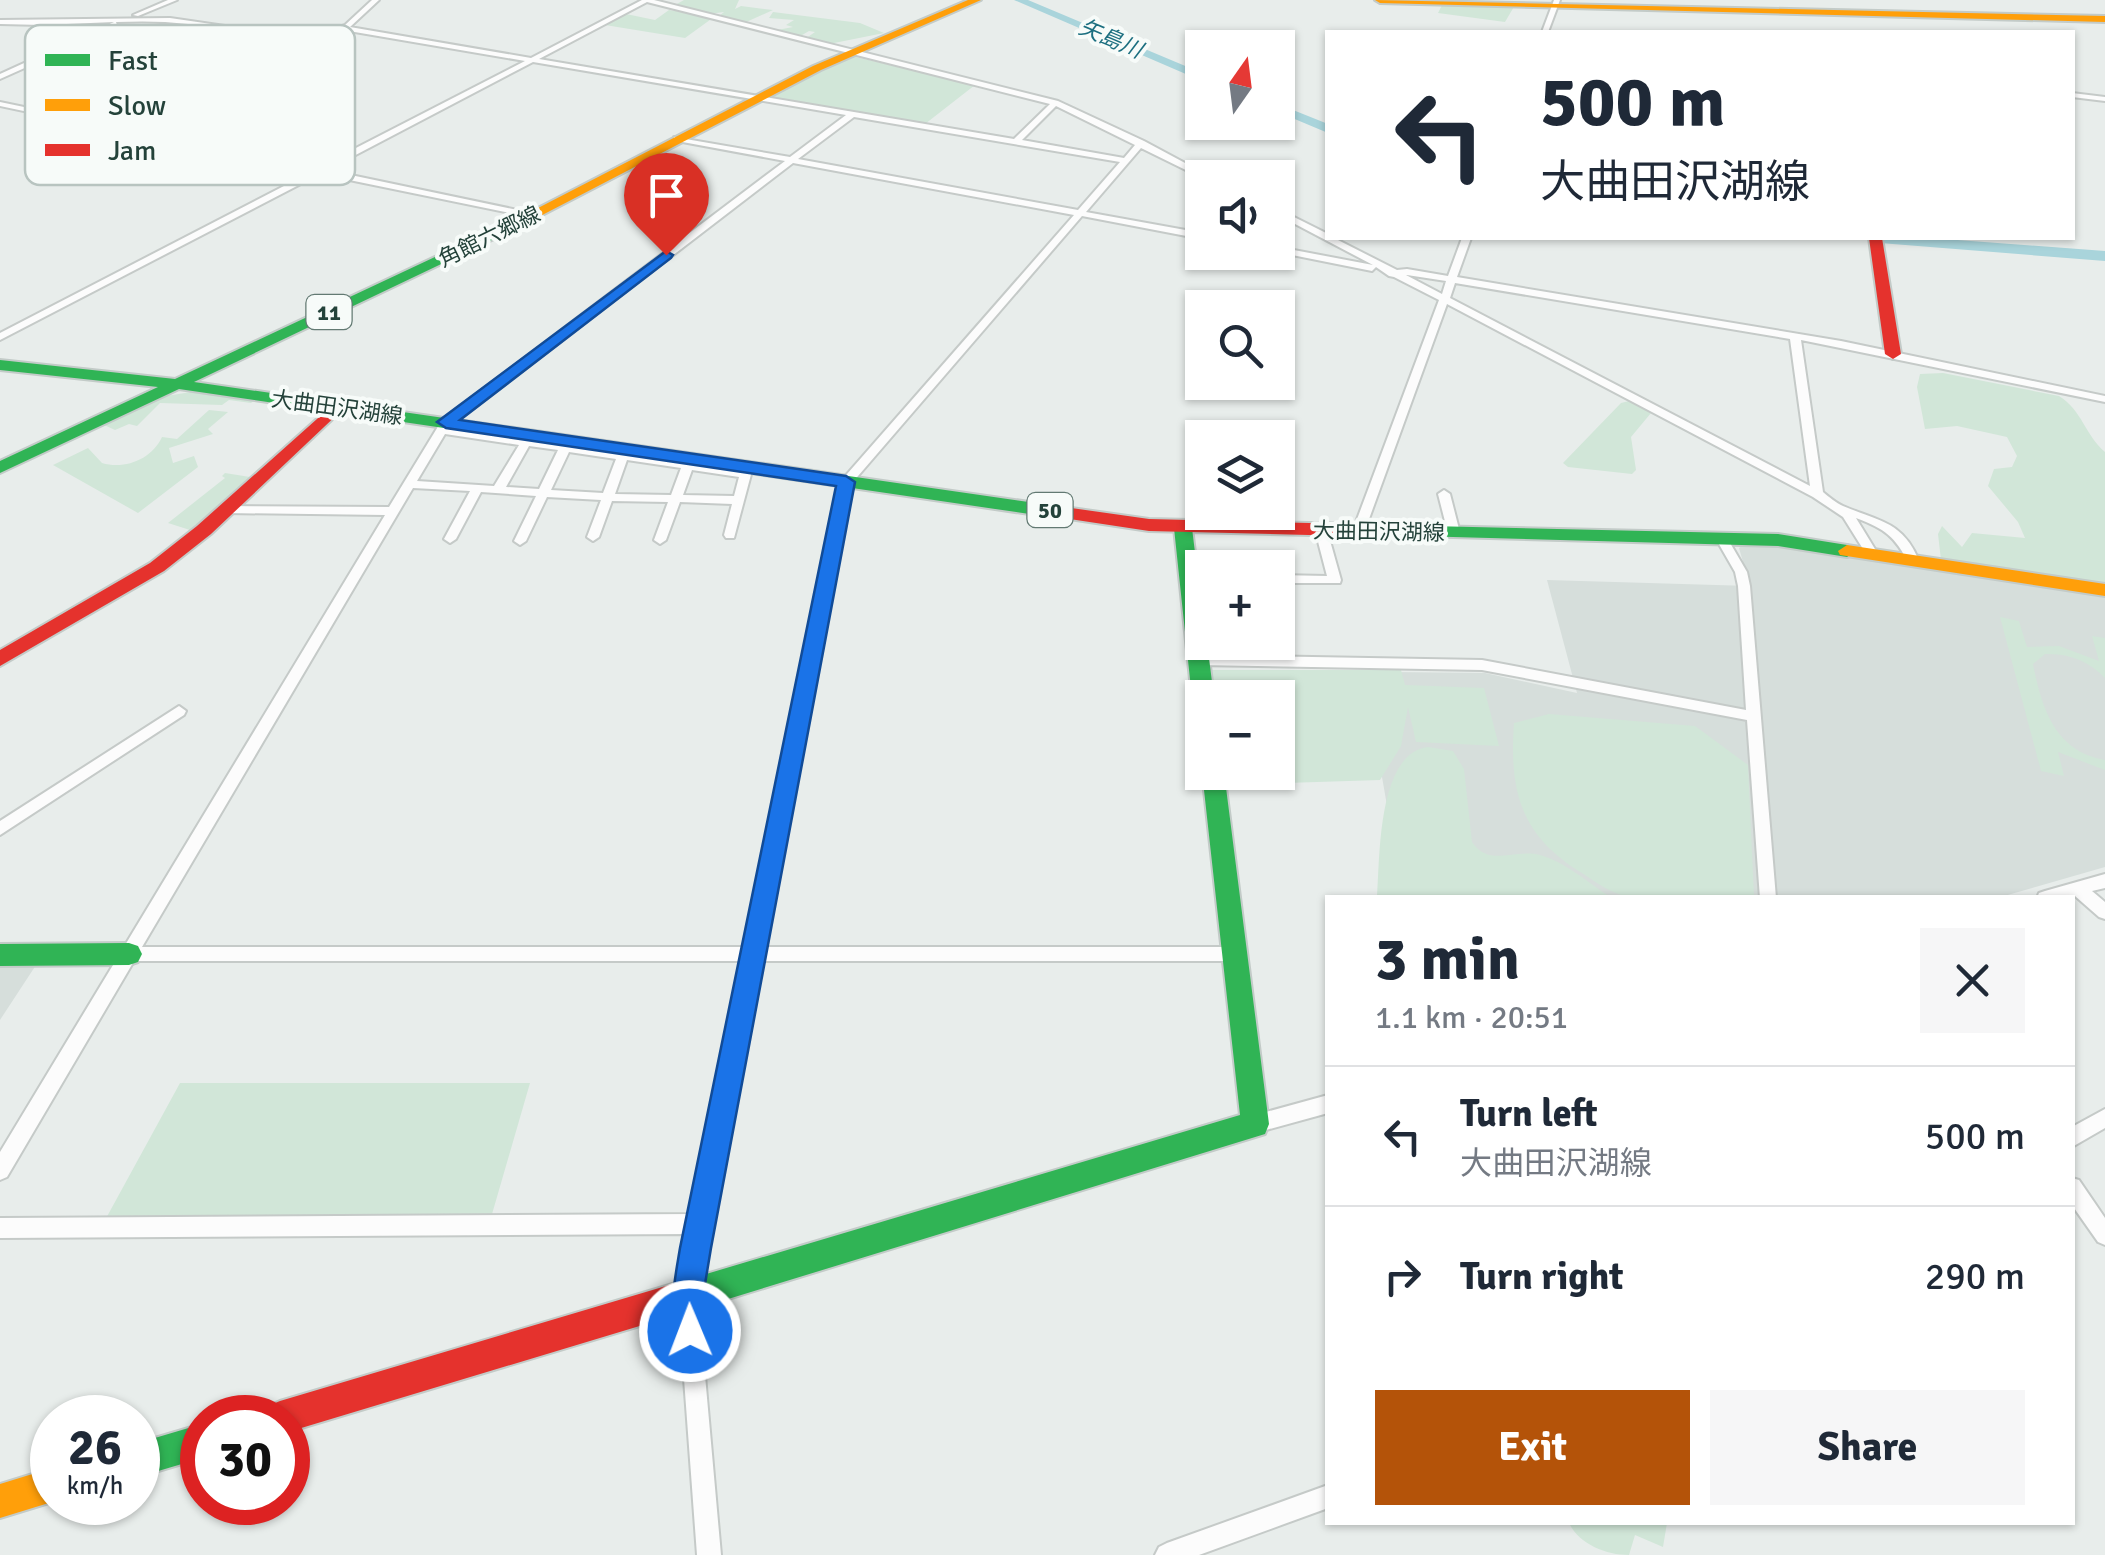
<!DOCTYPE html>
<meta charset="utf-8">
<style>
:root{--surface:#fff;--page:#f6f6f7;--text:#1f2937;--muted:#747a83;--line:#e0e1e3;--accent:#b45309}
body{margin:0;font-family:Signika,"Noto Sans JP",sans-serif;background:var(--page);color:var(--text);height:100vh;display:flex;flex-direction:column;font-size:38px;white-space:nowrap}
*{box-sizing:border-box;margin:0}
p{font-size:32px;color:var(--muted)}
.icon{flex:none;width:55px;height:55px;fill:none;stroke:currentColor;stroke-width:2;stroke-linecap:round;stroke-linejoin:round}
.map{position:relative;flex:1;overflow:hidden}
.sheet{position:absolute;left:1325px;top:895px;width:750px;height:630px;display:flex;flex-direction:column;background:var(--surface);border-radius:0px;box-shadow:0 2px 8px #0004}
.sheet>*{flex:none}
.banner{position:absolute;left:1325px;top:30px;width:750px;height:210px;border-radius:0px;box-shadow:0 2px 8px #0004;background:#fff;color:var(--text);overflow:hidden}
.needle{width:65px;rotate:14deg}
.fabs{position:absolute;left:1185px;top:30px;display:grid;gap:20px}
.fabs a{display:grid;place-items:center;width:110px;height:110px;border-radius:0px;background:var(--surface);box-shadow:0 2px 8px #0004;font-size:50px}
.speed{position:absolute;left:30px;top:1395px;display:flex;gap:20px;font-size:50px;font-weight:700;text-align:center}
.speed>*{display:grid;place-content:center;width:130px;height:130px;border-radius:50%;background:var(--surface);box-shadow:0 2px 8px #0004;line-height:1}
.speed small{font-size:25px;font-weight:400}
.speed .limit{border:15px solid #d22;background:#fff;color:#111}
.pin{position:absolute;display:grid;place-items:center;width:85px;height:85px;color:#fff;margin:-102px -42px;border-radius:50% 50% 50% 0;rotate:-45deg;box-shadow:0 0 10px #0007}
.pin .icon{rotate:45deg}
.me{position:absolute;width:110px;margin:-55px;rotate:359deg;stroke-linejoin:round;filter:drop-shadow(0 0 8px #0008)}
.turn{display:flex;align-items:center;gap:35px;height:210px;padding:0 50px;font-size:45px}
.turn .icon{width:130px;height:130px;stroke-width:2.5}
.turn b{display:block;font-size:70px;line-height:85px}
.round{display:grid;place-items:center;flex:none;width:105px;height:105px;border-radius:0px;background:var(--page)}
.head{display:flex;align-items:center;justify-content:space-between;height:170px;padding:0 50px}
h1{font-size:60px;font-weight:700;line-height:75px}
.action{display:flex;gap:20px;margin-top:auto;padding:20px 50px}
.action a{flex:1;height:115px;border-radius:0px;background:var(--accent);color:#fff;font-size:40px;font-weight:700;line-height:115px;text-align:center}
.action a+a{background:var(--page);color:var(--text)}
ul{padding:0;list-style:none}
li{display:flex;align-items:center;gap:30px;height:140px;padding:0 50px;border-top:2px solid var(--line)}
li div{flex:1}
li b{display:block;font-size:38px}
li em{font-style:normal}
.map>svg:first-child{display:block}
</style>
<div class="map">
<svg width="2105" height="1555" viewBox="0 0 2105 1555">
<rect width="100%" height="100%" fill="#e8edeb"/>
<path fill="#d6dedb" d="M1748 542 2105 596V867L1997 898 1403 897 1382 777 1278 772V698L1212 697 1211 670 1485 673 1577 693 1547 580 1750 586 1739 548Z
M0 962H38L0 1020Z"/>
<path fill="#d1e6d8" d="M684 0H739L735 9 741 6 773 10 744 23 719 16 724 12 709 14 675 5Z
M1443 3 1515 5 1505 22 1438 13Z
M669 10 714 17 685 38 605 25 626 14 655 20Z
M773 12 860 23 884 33 829 44 805 39 815 32 809 31 797 38 772 31 793 27 786 25 794 20 769 18Z
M847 55 975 85 925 124 769 98V94Z
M1943 373 2059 396C2082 410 2085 435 2105 452V585L1941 560 1938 534 1942 526 1962 547 1972 533 2025 538 2018 522 1988 486 1994 469 2012 467 2017 456 2007 437 1957 426 1925 429 1917 387 1920 374Z
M197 391 256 399 251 403 229 400 222 405 160 403 137 426 129 424 115 430 102 424 160 397Z
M1629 401 1651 413 1631 437 1636 470 1632 474 1568 467 1563 463 1621 403Z
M209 410 228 412 208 429 213 434 169 448 173 463 194 456 198 467 138 513 53 465 88 448 102 463C125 470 152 459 162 437L177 439Z
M225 473 250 477 190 530 168 523 225 478 222 476Z
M2000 617 2019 621 2027 647 2059 646 2099 661 2092 636 2105 638V678C2089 661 2069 653 2045 654L2033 664C2042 709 2055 751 2105 760V770L2058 752 2064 776 2041 771Z
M1211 670H1401L1405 685 1484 688 1499 746 1416 742 1408 707 1401 746 1380 780 1224 785 1223 773 1278 772V698L1214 697Z
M1549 714 1695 726 1748 765 1754 897C1714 898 1668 904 1630 897 1612 894 1597 883 1582 873 1521 836 1509 792 1514 723Z
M1428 747 1453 751 1464 769 1472 842C1489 868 1515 848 1540 855 1565 862 1589 883 1610 897H1377C1380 859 1377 753 1428 747Z
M180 1083H530L490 1221 104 1222Z
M1569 1523H1667L1663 1547 1635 1535 1629 1555C1606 1555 1579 1544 1569 1523Z"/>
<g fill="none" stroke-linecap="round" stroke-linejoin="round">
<path fill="#a9d4db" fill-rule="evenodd" d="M1014 0H1028L1202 73V81Z
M1278 104 1328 124V133L1278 112Z
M1873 238H1931L2105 251V261L1880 243Z"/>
<defs>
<path id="street" d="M168 0H177L138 16 133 15Z
M372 0H379L350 27 531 58 642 0H654L1058 101 1144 141 1213 178H1202L1141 148 1086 212 1202 233V239L1082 216 852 483 764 947H1235L1241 949 1243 954 1241 959 1235 961H762L698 1297 721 1555H697L678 1297 690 1234 0 1238V1218L694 1214 745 961H134L7 1177 0 1180V1152L385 515 226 513 220 509 222 506 389 507 442 420 785 161 677 141H674V137L790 157 846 115 533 62 327 170 532 213 536 216 535 218 320 174 0 340V333L311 172 0 106V102L317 168 525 61 343 30 270 58 267 54 307 39C266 41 228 28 188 24 164 21 140 21 116 22L117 25 50 57 264 38 267 40 38 62 0 79V74L114 22 43 25 0 24V20L170 18 279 34 317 35 345 25ZM647 2 1050 104 1014 139 539 59ZM1056 106 1135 145 1124 158 1022 140ZM854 117 1120 162 1078 210 798 159ZM793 163 1074 215 840 482 747 947H142L413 488 470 491 444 539 450 543 456 539 481 492 536 496 514 541 520 545 526 541 547 497 601 500 587 537 593 541 599 537 612 501 668 502 654 540 660 544 666 540 680 502 732 504 724 535 726 538H734L753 467 751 465H743L740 470 448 428ZM445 434 519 445 494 486 417 481ZM529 446 558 450 539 489 506 487ZM569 452 616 459 603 493 551 490ZM627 460 681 468 671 495 615 494ZM692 470 739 477 734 496 683 495Z
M1554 0H1560L1548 32H1542Z
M2072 93 2105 97V101L2072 97Z
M1278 209 1328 234V238H1334L1397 270 1407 269 1448 276 1462 238H1471L1457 277 1841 341 2105 396V402L1801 340 1823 492C1829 497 1836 503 1843 506 1878 521 1903 521 1919 561L1913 565 1909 564C1895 536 1885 529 1856 518L1878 554 1876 557H1868L1843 517 1813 497 1447 304 1365 530 1359 534 1353 530 1439 300 1394 277 1389 276 1376 267 1372 271 1277 252 1278 247 1373 265 1278 215ZM1406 275H1407L1446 281 1442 294ZM1455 283 1790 339 1810 486 1450 298Z
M1444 490 1450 494 1460 533 1458 536H1450L1448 533 1438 494Z
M1321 526 1327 530 1341 580 1340 583H1278V575L1327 576 1315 530Z
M1722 535 1726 536 1747 572 1750 586 1776 898H1760L1747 720 1482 670 1199 665 1192 660 1199 655 1482 660 1746 710 1738 586 1735 572 1716 539Z
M179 706 186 711 184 715 0 835V821Z
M2105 874V888L2092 891 2105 902V919L2099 917 2075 896 2037 898 2039 893 2045 891Z
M1328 1095V1113L1255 1133 1248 1130 1246 1124 1248 1118 1255 1115Z
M2105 1109V1128L2072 1147V1127Z
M2072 1178 2079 1180 2105 1218V1245L2098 1242 2072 1205Z
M1328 1485V1508L1199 1555H1155L1159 1547 1167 1543Z"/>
<path id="fast" d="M518 218 523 219V225L194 382 1036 503 1045 509 1036 515 179 389 0 473V461L158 387 0 370V360L175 379Z
M1183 522 1192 528 1202 610V642H1207L1214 698H1202V705L1192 698 1174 528Z
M1387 525 1778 534 1847 545 1856 551 1847 557 1778 546 1380 535V527Z
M1202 772H1224L1269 1124 1265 1134 676 1315 665 1310 660 1299 665 1288 676 1283 1240 1115Z
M129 943 138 946 142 954 138 962 129 965 0 966V944Z
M202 1424V1458L138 1477V1443Z"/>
<path id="slow" d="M968 0H981L821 70 523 225 511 222 813 66Z
M1375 0 2105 16V22L1380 3Z
M1847 545 2105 584V596L1840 555 1838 551Z
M52 1468V1502L0 1518V1484Z"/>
<path id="jam" d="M1869 238H1882L1901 354 1893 359 1885 354Z
M336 402 342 404V410L211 534 164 571 0 666V650L150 563 197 526Z
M1036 503 1149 519 1387 525 1396 531 1387 537 1149 531 1030 513 1027 509Z
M676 1283 687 1288 692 1299 687 1310 676 1315 288 1432V1418H264L268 1406 280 1401Z"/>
</defs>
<use href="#street" stroke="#c5cac8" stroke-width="4"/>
<use href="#fast" stroke="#c3cbc8" stroke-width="4"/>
<use href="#slow" stroke="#c3cbc8" stroke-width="4"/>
<use href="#jam" stroke="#c3cbc8" stroke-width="4"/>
<use href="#street" fill="#fcfcfc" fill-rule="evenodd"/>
<use href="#fast" fill="#30b455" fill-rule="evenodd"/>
<use href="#slow" fill="#ff9f0a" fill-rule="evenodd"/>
<use href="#jam" fill="#e5322d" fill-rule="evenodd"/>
</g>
<path fill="#1a73e8" stroke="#114b97" stroke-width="2.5" d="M666 251 673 255 671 258 460 420 846 476 855 482 711 1248 703 1296 706 1331 702 1343 690 1347 679 1343C667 1312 675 1279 680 1248L836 486 446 428 437 422Z"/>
<g text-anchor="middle" stroke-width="8" stroke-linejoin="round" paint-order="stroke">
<g font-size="22" font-style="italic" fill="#1c6f80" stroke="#f7fbf9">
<text transform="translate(1111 38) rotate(23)" y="8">矢島川</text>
</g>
<g font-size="22" fill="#24423a" stroke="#f7fbf9">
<text transform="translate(489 236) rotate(-26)" y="8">角館六郷線</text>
<text transform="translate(337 407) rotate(8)" y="8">大曲田沢湖線</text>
<text transform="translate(1379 531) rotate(1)" y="8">大曲田沢湖線</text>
</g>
<g fill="#f7fbf9" stroke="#637a73" stroke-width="2.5">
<rect x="306.5" y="295" width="45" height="34" rx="8"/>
<rect x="1027.5" y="493" width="45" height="34" rx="8"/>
</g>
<g font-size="22" font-weight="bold" fill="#24423a">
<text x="329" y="320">11</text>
<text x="1050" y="518">50</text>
</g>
</g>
<rect x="25" y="25" width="330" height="160" rx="15" fill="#f7fbf9" stroke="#b8c4c0" stroke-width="2.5"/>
<rect x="45" y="54" width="45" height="12" fill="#30b455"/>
<rect x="45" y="99" width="45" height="12" fill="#ff9f0a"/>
<rect x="45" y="144" width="45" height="12" fill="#e5322d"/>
<g font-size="28" fill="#24423a">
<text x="108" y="70">Fast</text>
<text x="108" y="115">Slow</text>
<text x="108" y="160">Jam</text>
</g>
</svg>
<div class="fabs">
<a><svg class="needle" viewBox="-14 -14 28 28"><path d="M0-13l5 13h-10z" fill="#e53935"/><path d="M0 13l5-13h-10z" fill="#747a83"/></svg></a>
<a><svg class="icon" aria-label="sound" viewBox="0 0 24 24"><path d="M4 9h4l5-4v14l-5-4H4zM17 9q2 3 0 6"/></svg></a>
<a><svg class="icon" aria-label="search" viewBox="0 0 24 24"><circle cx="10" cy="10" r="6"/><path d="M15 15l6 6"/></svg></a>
<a><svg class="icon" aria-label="layers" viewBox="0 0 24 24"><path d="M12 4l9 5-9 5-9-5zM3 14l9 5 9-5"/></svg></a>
<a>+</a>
<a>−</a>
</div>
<div class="speed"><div>26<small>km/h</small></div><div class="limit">30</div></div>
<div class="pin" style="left:666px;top:255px;background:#d93025"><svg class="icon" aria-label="arrive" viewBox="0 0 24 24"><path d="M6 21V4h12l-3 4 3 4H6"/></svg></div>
<svg class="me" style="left:690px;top:1331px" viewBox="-20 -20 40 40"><circle r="17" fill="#1a73e8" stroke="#fff" stroke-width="3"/><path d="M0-11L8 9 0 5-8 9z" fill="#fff"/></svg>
<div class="banner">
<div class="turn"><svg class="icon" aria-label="left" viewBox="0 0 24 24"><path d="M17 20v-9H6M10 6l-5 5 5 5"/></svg><div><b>500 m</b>大曲田沢湖線</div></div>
</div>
<section class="sheet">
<div class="head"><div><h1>3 min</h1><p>1.1 km · 20:51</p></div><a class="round"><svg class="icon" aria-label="close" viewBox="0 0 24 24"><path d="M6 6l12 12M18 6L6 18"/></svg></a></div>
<ul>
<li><svg class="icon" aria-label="left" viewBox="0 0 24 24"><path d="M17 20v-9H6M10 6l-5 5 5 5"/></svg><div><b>Turn left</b><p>大曲田沢湖線</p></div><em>500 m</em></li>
<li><svg class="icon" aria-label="right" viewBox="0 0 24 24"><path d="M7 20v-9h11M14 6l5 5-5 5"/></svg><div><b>Turn right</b></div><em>290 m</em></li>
</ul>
<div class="action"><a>Exit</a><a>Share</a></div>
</section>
</div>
